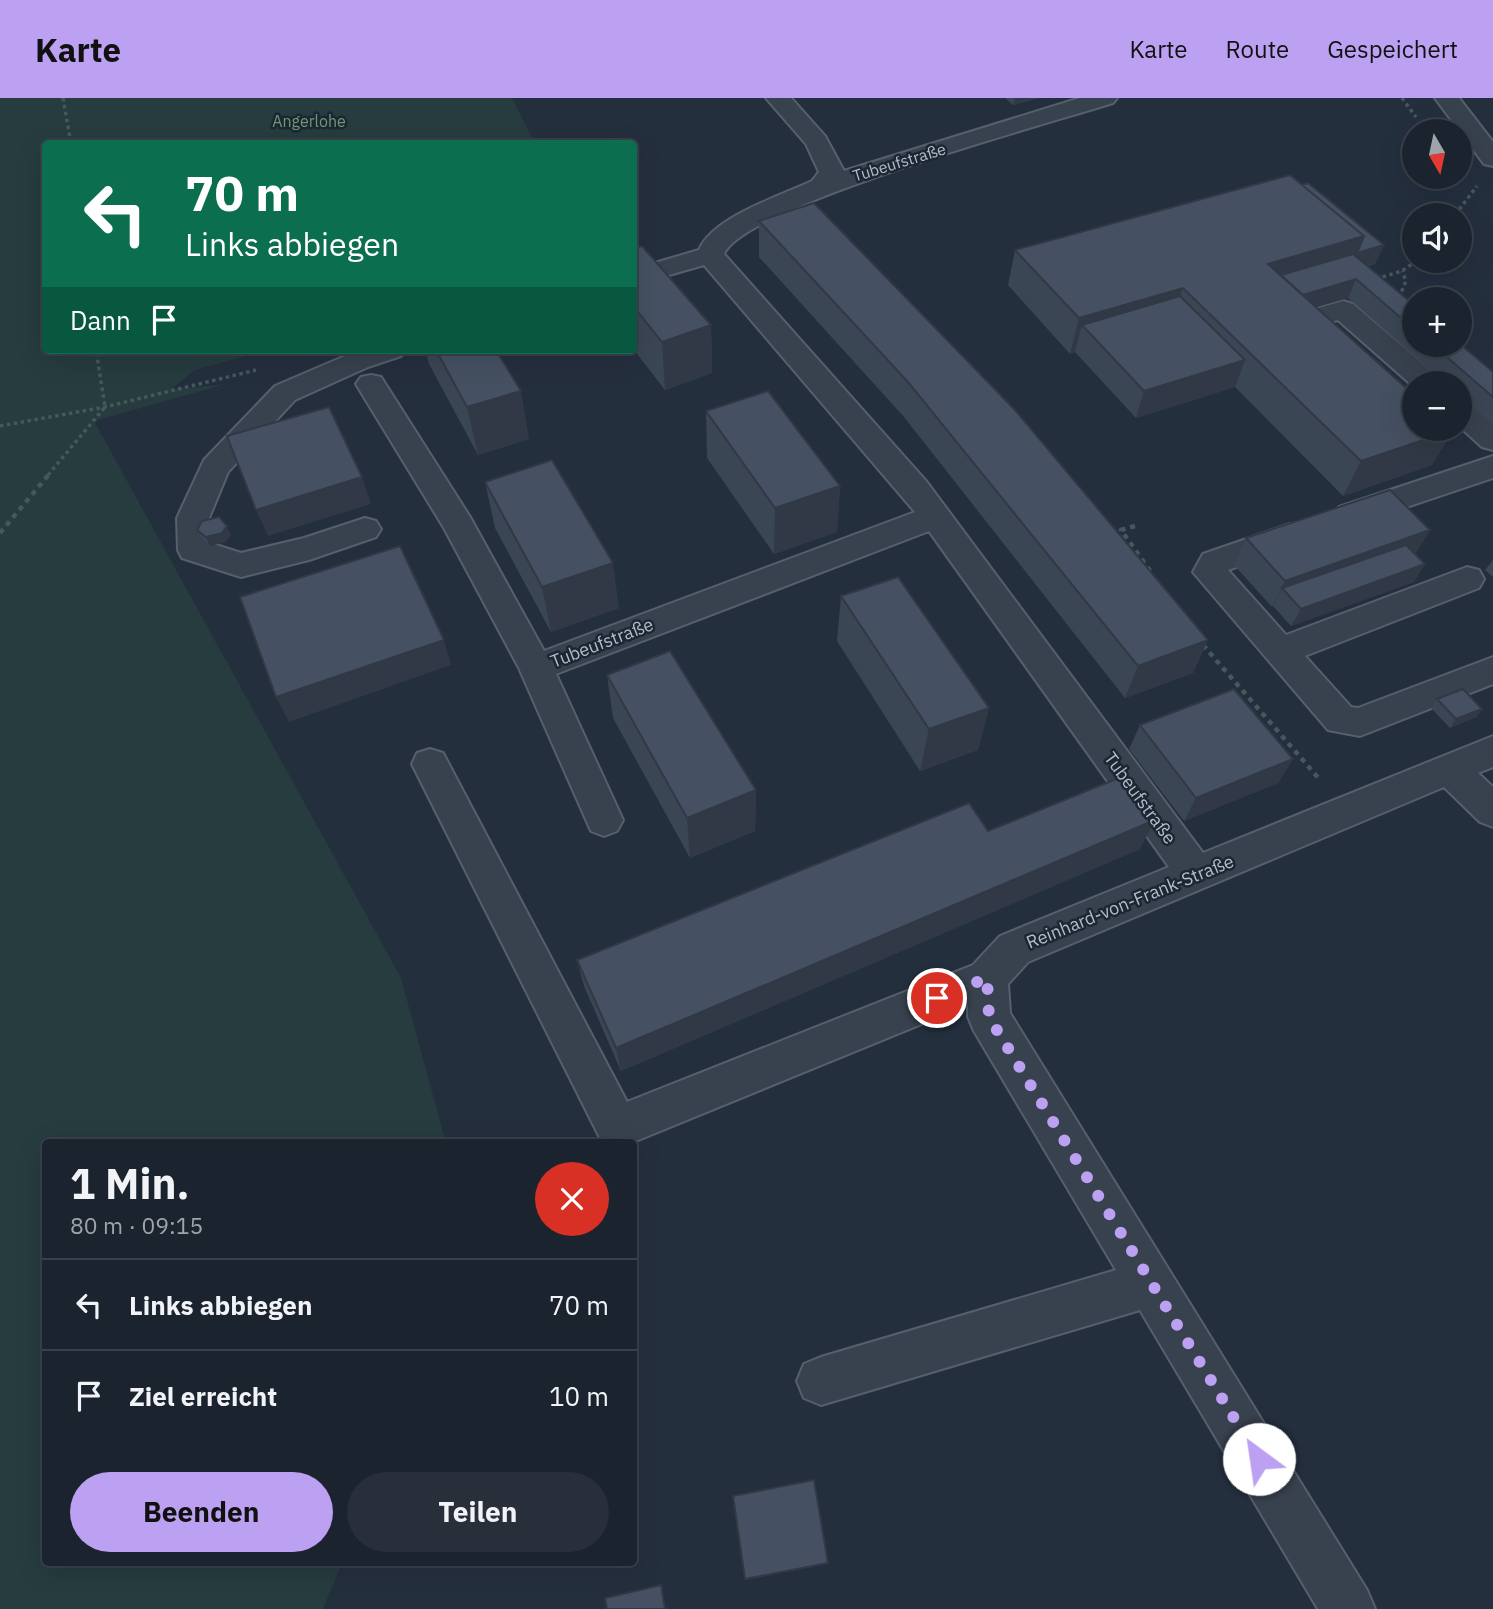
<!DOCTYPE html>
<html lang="de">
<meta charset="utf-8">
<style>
:root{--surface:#1b232e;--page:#282f3a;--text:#f1f3f6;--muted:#a0a4aa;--line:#39404a;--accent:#bca0f2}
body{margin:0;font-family:"IBM Plex Sans",sans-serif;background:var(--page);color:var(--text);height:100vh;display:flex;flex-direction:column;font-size:26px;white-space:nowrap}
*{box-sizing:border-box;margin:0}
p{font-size:23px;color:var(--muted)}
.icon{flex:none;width:38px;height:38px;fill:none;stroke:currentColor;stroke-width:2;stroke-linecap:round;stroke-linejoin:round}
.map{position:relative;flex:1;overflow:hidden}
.panel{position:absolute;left:42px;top:1041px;width:595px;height:427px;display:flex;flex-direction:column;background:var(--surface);border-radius:7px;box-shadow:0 7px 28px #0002,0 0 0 2px var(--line)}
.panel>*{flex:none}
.hud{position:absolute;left:42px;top:42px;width:595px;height:214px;border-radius:7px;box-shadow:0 7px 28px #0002,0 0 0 2px var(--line);background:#0b6e4f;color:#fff;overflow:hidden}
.needle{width:46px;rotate:171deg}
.fabs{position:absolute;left:1402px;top:21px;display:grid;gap:14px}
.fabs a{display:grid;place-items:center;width:70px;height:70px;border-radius:50%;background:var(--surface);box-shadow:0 7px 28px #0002,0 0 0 2px var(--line);font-size:35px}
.pin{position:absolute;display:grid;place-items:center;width:60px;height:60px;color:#fff;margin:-30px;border:4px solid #fff;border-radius:50%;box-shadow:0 2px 7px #0007}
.me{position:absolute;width:77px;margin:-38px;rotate:329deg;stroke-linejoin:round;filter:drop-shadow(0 0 5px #0008)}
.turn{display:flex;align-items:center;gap:24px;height:147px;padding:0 28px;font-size:32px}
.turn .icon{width:91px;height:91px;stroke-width:2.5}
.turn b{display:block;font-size:49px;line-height:60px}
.then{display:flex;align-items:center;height:66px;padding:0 28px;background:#0003;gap:14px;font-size:26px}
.round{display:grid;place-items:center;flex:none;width:74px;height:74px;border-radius:37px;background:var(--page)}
.overview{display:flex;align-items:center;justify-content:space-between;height:119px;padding:0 28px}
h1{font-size:42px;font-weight:700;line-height:52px}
.cta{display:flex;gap:14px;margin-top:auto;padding:14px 28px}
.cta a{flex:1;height:80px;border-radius:42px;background:var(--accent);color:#111;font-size:28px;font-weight:700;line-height:80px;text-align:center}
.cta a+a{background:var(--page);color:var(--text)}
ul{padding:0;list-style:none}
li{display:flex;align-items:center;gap:21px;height:91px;padding:0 28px;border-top:2px solid var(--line)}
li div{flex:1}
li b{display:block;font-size:26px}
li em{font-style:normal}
header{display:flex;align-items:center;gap:42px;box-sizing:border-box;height:98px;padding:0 35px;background:var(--accent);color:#111}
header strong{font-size:33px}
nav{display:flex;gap:38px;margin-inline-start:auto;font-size:24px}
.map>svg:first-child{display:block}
</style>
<header>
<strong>Karte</strong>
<nav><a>Karte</a><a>Route</a><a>Gespeichert</a></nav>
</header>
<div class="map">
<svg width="1493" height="1511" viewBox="0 0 1493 1511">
<rect width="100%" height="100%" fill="#242f3e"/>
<path fill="#263c3f" d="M0 0H512L535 45 46 46V252H268L195 272 170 292 226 286 94 323 401 880 446 1045H46V1465H342L323 1511H0Z"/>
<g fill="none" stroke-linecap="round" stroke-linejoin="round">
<defs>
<path id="minor" d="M766 0H791L825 38 844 73 1080 0H1117L1113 5C1050 25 744 108 724 156L926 383 1203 755 1493 638V669L1478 675 1493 689V729L1480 724 1444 689 1028 864 1008 886 1010 915 1367 1492 1375 1511H1318L1140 1212 821 1307 804 1300 797 1283 804 1266 821 1259 1116 1172 974 933 968 919V907L631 1045 602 1044 412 666 417 655 430 651 443 655 627 1004 973 867 1000 838 1169 769 929 433 556 576 623 722 617 733 604 738 591 733 519 570 444 430 356 286 361 279 371 277 381 279 470 419 544 553 915 414 704 167 634 187V171L699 152C713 119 780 98 812 83L819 74 806 46Z
M1435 0H1459L1493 44V68L1484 66Z
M1343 203 1353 206 1437 278 1442 285H1414V289L1338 222 1331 224 1354 247 1350 253C1329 259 1308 238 1297 221L1301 215Z
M359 252H405L401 258 368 269 295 302 228 374 209 420 210 445 241 455 304 440 365 420 376 423 381 431 376 439 309 462 241 479 182 460 178 452 177 420 204 362 275 288Z
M1460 303 1471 306 1493 325V352L1482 349 1460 329Z
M1493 358V380L1350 428 1339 425 1334 417 1339 409Z
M1290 426 1301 430 1306 438 1301 446 1228 472 1286 537 1467 469 1479 472 1484 481 1479 490 1305 558 1351 609 1358 610 1493 559V586L1360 638 1328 632 1193 474 1203 456Z"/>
</defs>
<use href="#minor" stroke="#565f6c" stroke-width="4"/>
<path stroke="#44595c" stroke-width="3.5" stroke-dasharray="3.5 3.5" stroke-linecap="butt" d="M63 0 71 46
M1402 0 1416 19
M1455 117 1477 88
M1376 181 1402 173 1416 163
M1399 200 1406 183 1402 173
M0 328 105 309 256 272
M48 377 105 309 96 252"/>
<path stroke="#44595c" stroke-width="4.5" stroke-dasharray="5 5" stroke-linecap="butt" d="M1135 428 1121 432 1153 477
M0 435 50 375
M1203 547 1321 683"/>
<use href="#minor" fill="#38414e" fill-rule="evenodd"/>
</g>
<path fill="#3b4654" d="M1005 0H1039L1013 7Z
M1302 87 1384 147 1375 166 1368 168 1414 207V247H1460L1493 274V327L1460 298V285H1445L1348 200 1316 209 1453 332 1432 367 1343 398 1235 289 1136 320 1075 254 1070 256 1008 187 1015 152Z
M759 123 1208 542 1193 575 1125 600 904 319 759 159Z
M634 150 711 227 712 275 665 292 634 252Z
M425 252H496L529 341 478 357 429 266Z
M706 313 840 388 837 434 774 456 707 360Z
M485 384 619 510 551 534 495 430Z
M197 432 231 437 226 444 210 448 202 441Z
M1430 432 1415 456 1425 466 1414 484 1291 528 1273 508 1272 509 1234 467 1246 440Z
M1493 462V479L1485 472Z
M841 498 989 610 978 652 920 673 837 543Z
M607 577 756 692 755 733 690 760 613 620Z
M1437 601 1482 611 1476 619 1450 630 1431 610Z
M1140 627 1293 661 1278 685 1184 723 1129 651Z
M988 733 1140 751 621 973 584 888 577 862Z
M733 1398 828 1465 826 1466 745 1482Z"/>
<path fill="#303945" d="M1015 0H1039L1013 7Z
M1364 138 1348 174 1276 195 1268 166Z
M1384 147 1375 166 1348 174 1357 155Z
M1356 181 1348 200 1276 221 1283 203Z
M1183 190 1171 226 1082 227 1075 254 1070 256 1079 220Z
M711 227 712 275 665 292 662 244Z
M1245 262 1235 289 1136 320 1144 293Z
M521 293 529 341 478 357 467 309Z
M1453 332 1432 367 1343 398 1361 363Z
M362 379 371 406 268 438 256 412Z
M840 388 837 434 774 456 775 410Z
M227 428 231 437 226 444 210 448 206 439Z
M1430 432 1414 458 1282 490 1273 508 1272 509 1285 483Z
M613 465 619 510 551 534 542 489Z
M1425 466 1414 484 1291 528 1301 511Z
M444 542 451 567 289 624 276 599Z
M1208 542 1193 575 1125 600 1138 568Z
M989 610 978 652 920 673 929 631Z
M1482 611 1476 619 1450 630 1456 621Z
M1293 661 1278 685 1184 723 1196 700Z
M756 692 755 733 690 760 687 720Z
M1155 722 1140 751 621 973 616 950Z"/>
<path fill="#455162" stroke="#303945" stroke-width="2" d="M1290 77 1364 138 1268 166 1414 297V331H1451L1453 332 1361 363 1183 190 1079 220 1015 152Z
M1308 85 1384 147 1357 155 1364 138 1302 87Z
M814 105 1015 312 1208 542 1138 568 908 284 759 123Z
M642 148 711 227 662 244 634 209V150Z
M1353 156 1414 207V231L1356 181 1303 197 1281 177Z
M1180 198 1245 262 1144 293 1082 227Z
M1460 246 1493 274V299L1433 247Z
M436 252H496L521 293 467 309Z
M768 293 840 388 775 410 706 313Z
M329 309 362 379 256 412 227 338Z
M552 362 613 465 542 489 485 384Z
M1390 392 1430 432 1285 483 1246 440Z
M219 419 227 428 222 435 206 439 197 432 202 423Z
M1406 447 1425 466 1301 511 1282 490Z
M400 448 444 542 276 599 240 499Z
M898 479 989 610 929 631 841 498Z
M670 553 756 692 687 720 607 577Z
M1234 591 1293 661 1196 700 1140 627Z
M1463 591 1482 611 1456 621 1437 601Z
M1121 679 1155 722 616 950 577 862 969 705 988 733Z
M814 1382 828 1465 745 1481 733 1398Z
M661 1487 665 1511H607L605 1500Z"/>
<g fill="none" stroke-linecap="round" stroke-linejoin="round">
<path stroke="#bca0f2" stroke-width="12" stroke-dasharray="0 21.6" d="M937 900 987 880 989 919 1259 1361"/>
</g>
<g text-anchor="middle" stroke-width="5" stroke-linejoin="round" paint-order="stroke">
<g font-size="16" fill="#6b9a76" stroke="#1d2633">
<text x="309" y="29">Angerlohe</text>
</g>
<g font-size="16" fill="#b4bcc9" stroke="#1d2633">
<text transform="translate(899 64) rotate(-17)" y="6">Tubeufstraße</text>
</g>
<g font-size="18" fill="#b4bcc9" stroke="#1d2633">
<text transform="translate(602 545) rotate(-21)" y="6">Tubeufstraße</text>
<text transform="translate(1140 700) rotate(54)" y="6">Tubeufstraße</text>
<text transform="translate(1130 804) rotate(-22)" y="6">Reinhard-von-Frank-Straße</text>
</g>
</g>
</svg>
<div class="fabs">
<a><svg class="needle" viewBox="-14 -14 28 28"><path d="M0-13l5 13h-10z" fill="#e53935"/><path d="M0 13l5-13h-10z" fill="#a0a4aa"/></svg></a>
<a><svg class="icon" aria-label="sound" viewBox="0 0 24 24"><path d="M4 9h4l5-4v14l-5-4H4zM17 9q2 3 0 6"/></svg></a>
<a>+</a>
<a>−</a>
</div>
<div class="pin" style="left:937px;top:900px;background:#d93025"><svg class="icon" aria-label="arrive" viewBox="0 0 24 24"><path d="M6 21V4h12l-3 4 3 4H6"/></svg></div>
<svg class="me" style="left:1259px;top:1361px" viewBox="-20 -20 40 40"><circle r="19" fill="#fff"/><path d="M0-13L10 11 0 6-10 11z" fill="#bca0f2"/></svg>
<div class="hud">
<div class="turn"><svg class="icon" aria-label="left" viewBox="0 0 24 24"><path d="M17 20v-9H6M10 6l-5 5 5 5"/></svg><div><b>70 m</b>Links abbiegen</div></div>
<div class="then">Dann<svg class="icon" aria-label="arrive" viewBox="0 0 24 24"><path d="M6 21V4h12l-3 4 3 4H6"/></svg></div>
</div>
<section class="panel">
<div class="overview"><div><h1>1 Min.</h1><p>80 m · 09:15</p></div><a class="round" style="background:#d93025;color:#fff"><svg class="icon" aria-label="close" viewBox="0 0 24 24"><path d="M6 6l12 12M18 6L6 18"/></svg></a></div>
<ul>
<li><svg class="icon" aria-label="left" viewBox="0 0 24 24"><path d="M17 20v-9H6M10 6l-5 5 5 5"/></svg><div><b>Links abbiegen</b></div><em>70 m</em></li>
<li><svg class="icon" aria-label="arrive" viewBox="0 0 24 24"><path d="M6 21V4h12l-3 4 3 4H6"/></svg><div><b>Ziel erreicht</b></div><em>10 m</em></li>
</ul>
<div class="cta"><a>Beenden</a><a>Teilen</a></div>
</section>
</div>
